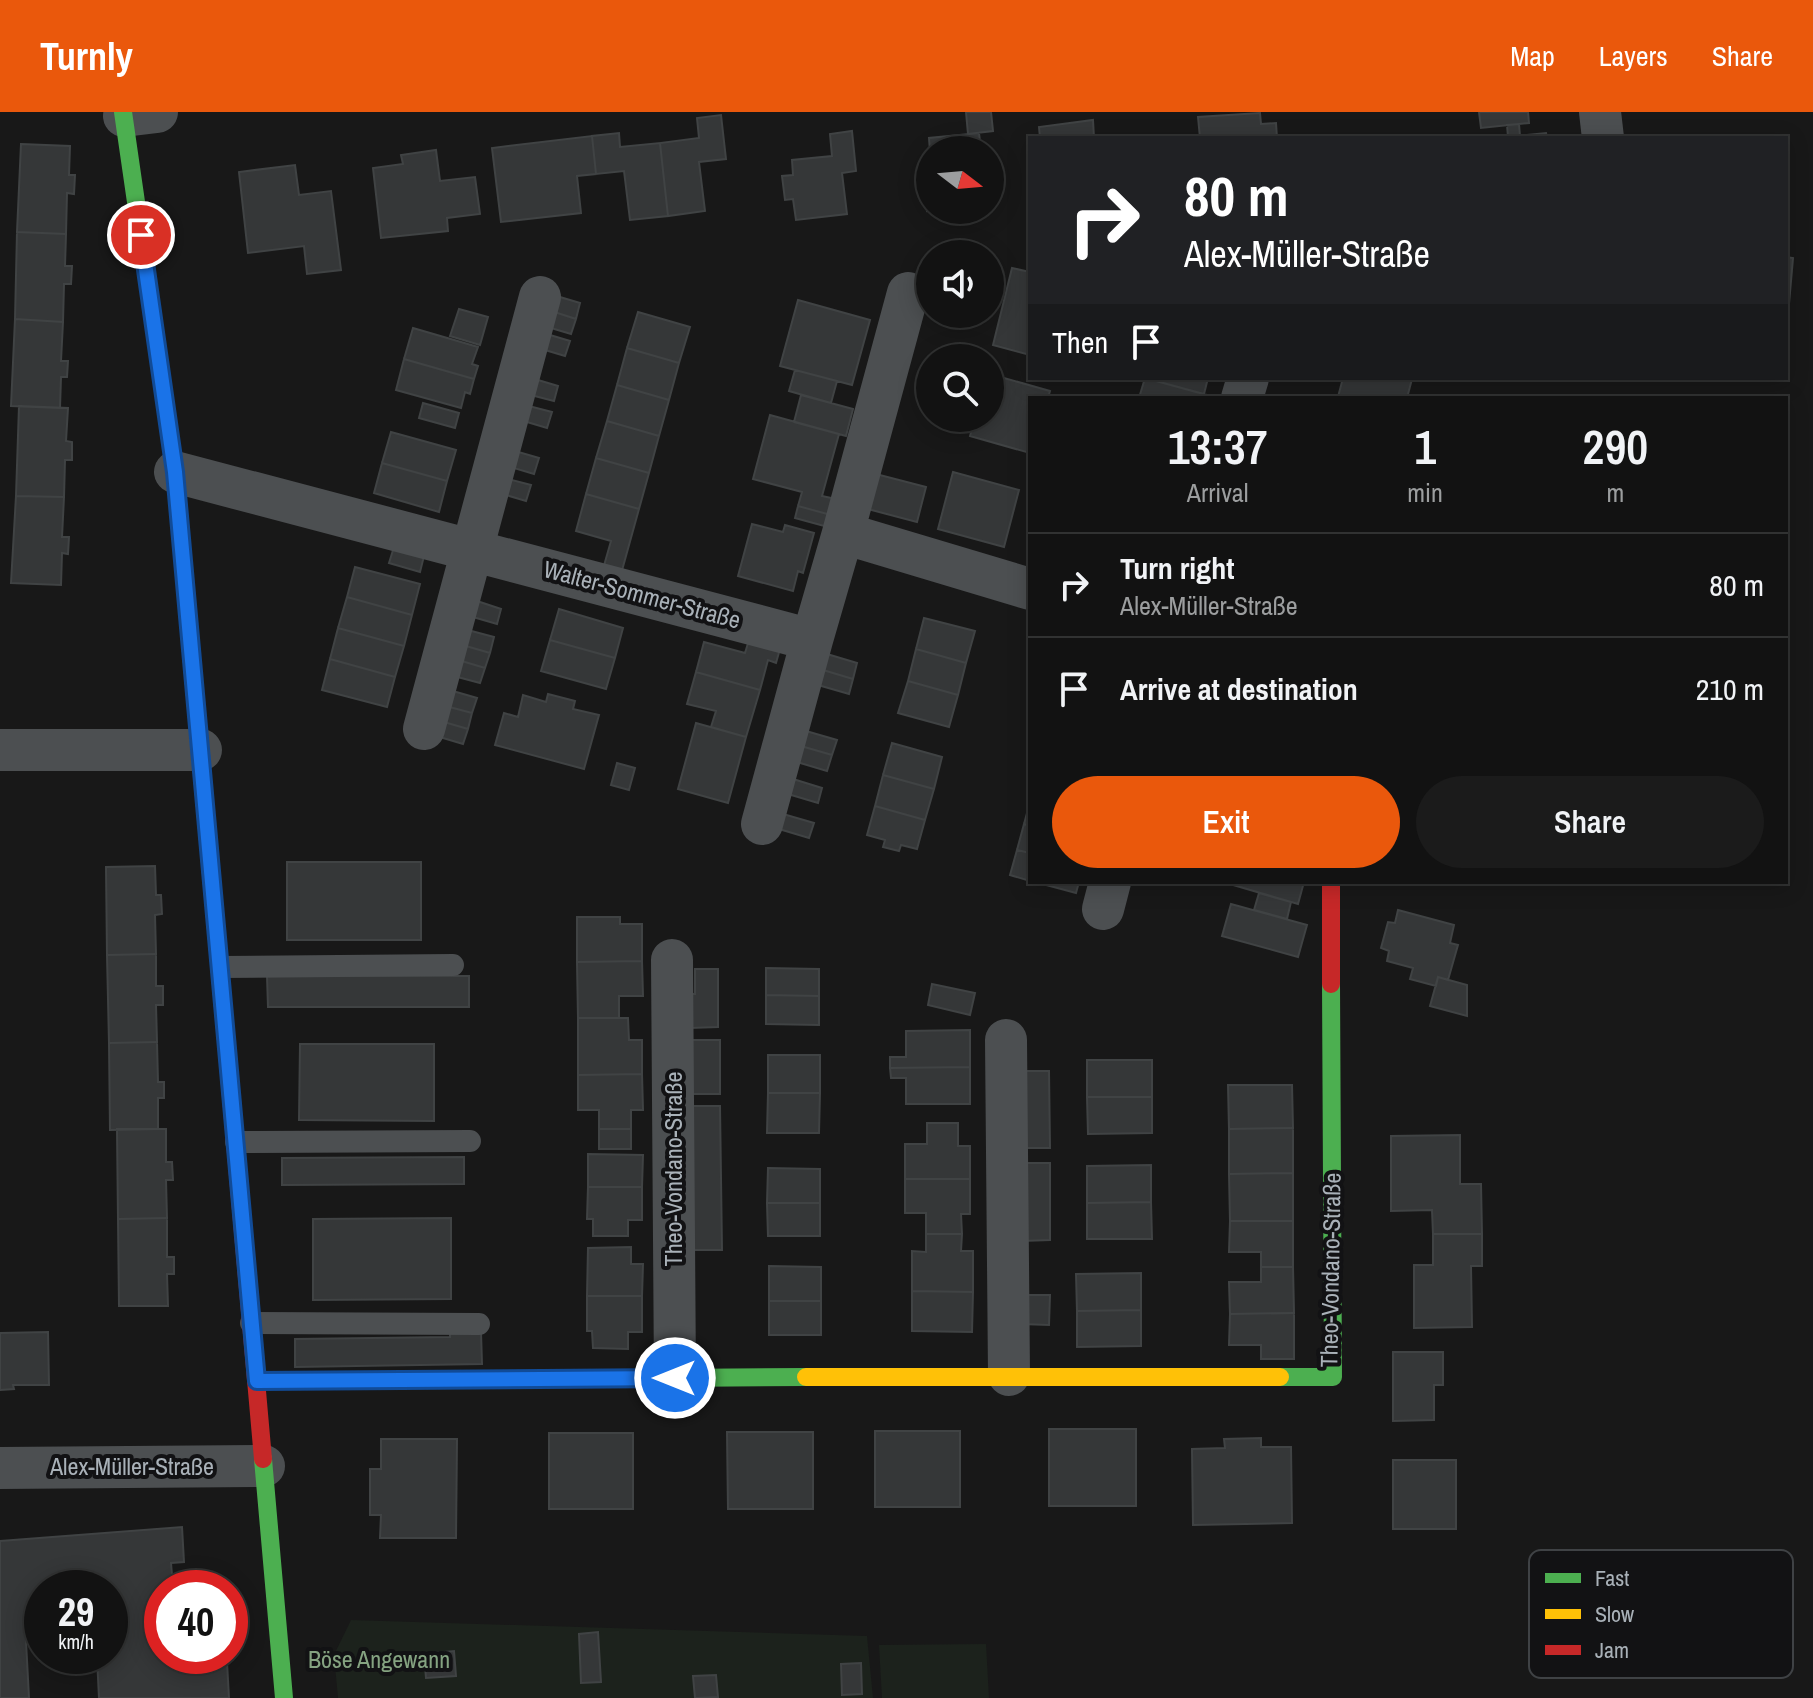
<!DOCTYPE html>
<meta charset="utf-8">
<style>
:root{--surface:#121212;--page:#1b1b1b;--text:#f1f3f6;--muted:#9c9e9f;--line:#313232;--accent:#ea580c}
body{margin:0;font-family:"Archivo Narrow",sans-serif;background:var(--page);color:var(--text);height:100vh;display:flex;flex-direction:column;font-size:30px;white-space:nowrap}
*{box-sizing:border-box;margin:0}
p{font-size:26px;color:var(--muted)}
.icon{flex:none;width:44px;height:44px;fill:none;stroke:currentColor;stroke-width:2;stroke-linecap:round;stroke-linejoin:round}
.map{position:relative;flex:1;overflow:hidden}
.panel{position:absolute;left:1028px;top:284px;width:760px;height:488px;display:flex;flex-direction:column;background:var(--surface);border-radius:0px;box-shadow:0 4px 20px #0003,0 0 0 2px var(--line)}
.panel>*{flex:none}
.banner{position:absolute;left:1028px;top:24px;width:760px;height:244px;border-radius:0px;box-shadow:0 4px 20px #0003,0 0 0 2px var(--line);background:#202124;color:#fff;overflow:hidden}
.needle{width:52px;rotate:106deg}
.fabs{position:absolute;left:916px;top:24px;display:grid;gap:16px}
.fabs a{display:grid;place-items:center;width:88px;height:88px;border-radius:50%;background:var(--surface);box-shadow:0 4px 20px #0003,0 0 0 2px var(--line);font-size:40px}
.speed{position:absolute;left:24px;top:1458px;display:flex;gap:16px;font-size:40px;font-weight:700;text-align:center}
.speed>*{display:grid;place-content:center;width:104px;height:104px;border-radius:50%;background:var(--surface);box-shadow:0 4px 20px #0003,0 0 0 2px var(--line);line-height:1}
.speed small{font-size:20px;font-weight:400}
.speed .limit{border:12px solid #d22;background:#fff;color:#111}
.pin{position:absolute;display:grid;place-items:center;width:68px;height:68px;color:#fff;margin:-34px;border:4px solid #fff;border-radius:50%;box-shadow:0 2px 8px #0007}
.me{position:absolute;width:88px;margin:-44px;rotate:270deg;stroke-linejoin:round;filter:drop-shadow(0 0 6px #0008)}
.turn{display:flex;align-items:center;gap:28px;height:168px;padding:0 24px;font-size:36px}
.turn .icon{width:104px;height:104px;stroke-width:2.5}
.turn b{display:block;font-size:56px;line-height:68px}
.then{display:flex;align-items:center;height:76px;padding:0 24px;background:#0003;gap:16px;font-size:30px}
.eta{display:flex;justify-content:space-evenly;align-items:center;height:136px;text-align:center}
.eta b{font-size:48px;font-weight:600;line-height:56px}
.action{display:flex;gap:16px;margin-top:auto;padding:16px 24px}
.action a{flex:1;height:92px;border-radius:48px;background:var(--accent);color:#fff;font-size:32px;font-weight:600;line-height:92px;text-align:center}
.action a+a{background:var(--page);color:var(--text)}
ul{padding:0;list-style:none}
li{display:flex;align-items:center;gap:24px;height:104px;padding:0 24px;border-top:2px solid var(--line)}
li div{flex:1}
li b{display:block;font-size:30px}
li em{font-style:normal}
header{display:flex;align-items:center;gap:48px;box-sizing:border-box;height:112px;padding:0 40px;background:var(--accent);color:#fff}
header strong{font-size:38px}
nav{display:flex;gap:44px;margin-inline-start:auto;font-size:28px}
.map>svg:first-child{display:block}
</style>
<header>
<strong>Turnly</strong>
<nav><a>Map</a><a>Layers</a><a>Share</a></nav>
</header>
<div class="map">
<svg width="1813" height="1586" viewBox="0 0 1813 1586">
<rect width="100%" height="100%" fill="#181818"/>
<path fill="#1c221c" d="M351 1508 867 1524 873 1586H338L334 1543Z
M986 1532 989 1586H882L879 1533Z"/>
<path fill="#353738" stroke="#404344" stroke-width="2" d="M966 0H991L993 19 968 22Z
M1479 0H1528L1529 11 1481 16Z
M1260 1 1261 12 1276 11 1277 26H1200L1198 5Z
M721 3 726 47 699 50 705 99 668 104 660 31 699 26 697 6Z
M1093 8 1094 26H1040L1039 15Z
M1519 12 1520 24 1508 25 1507 13Z
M852 19 856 59 842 61 847 102 796 108 793 87 785 88 782 64 793 63 792 48 832 44 830 22Z
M619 21 620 35 660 31 668 104 630 108 624 59 596 62 592 24Z
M979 21 981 38 930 40 929 26Z
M1546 21 1547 26H1508V25Z
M592 24 596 62 577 64 581 101 501 110 492 36Z
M21 32 70 34 69 63H75L74 82 67 81 66 122 17 120Z
M436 38 440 69 475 65 480 102 447 106 448 119 381 126 373 56 403 52 401 43Z
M295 53 299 83 331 79 341 158 307 162 304 134 248 141 239 60Z
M930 63 932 98 927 99 923 64Z
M17 120 66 122 65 154H72L71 172H64L63 210 15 207Z
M1786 145 1793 146 1787 215H1786Z
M1012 156 1030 160V243L993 233Z
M550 182 580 191 576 207 545 197Z
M798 188 870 208 852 273 780 254Z
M459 197 488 205 480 233 450 224Z
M545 197 576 207 571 222 541 213Z
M638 200 690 215 679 251 627 236Z
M15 207 63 210 61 249H68L67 265H61L60 296 11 294Z
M413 216 478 235 472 252 478 254 474 267 404 247Z
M540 220 570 229 565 244 535 235Z
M627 236 679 251 669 288 617 273Z
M404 247 474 267 470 282 465 280 461 296 396 278Z
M795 258 837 269 831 291 789 279Z
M990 262 1050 279 1048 286H1030V341L970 324 975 306H990Z
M528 265 558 274 554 289 523 281Z
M1145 266 1207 283 1206 286H1139Z
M1145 266H1208L1204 282Z
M1343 266H1410L1412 267 1407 286H1344L1338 285Z
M617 273 669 288 659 324 607 309Z
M801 283 853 297 846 324 794 310Z
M423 291 459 301 455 316 419 306Z
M521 292 552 300 547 316 517 307Z
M19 294 68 296 66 329 72 330V348H65L64 385 16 384Z
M770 303 839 322 822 384 836 387 831 403 798 394 802 380 753 367Z
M607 309 659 324 649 361 596 346Z
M391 320 456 338 447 369 382 351Z
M508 337 539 346 534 362 504 353Z
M596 346 649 361 639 397 586 382Z
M382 351 447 369 439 400 374 381Z
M953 360 1019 378 1004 435 938 417Z
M872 361 926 375 917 410 864 396Z
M500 365 531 373 526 389 496 380Z
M586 382 639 397 621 462 603 457 611 429 576 419Z
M16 384 64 385 62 425H69L68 442 62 441 61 473 11 471Z
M798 394 831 403 828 415 795 406Z
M752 412 783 420 785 413 814 421 803 461 798 459 793 479 738 464Z
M394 435 424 444 420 460 389 451Z
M355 455 420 472 412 503 347 485Z
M347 485 412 503 404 534 338 516Z
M471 487 501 497 497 512 466 503Z
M559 497 623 516 615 546 550 528Z
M924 506 975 519 966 551 916 537Z
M338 516 404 534 395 565 330 547Z
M464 517 494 525 490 541 459 532Z
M550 528 615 546 606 577 541 559Z
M749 528 780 537 776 551 768 548 760 578 696 560 704 530 745 541Z
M459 532 490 541 485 556 455 547Z
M916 537 966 551 958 583 908 569Z
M827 542 857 551 853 567 823 558Z
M330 547 395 565 387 595 322 578Z
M455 547 485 556 480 571 450 563Z
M823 558 853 567 849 582 818 573Z
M696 560 760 578 746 625 711 615 716 599 687 592Z
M908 569 958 583 949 615 898 601Z
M446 577 477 586 472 601 442 593Z
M548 582 575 589 573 597 599 603 584 657 495 633 504 601 518 605 523 583 546 590Z
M442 593 472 601 468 617 437 608Z
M437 608 468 617 463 632 433 623Z
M696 611 746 625 728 691 678 677Z
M806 619 837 628 832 643 801 634Z
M892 631 942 645 934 677 883 663Z
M801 634 832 643 827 659 797 650Z
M617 651 635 656 629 678 611 673Z
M883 663 934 677 925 708 875 694Z
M793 667 822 676 818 691 788 682Z
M1030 690V714L1024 712Z
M875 694 925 708 917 737 901 733 899 739 883 735 885 728 867 723Z
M783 702 814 711 809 726 779 717Z
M1024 712 1030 714V741L1017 738Z
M1017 738 1030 741V769L1010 763Z
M287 750H421V828H287Z
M155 754 156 783H161L162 802 155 803 156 842 107 843 106 755Z
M1035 770H1079L1076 781Z
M1223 770H1304L1298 792Z
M1259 781 1291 790 1287 807 1254 798Z
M1231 792 1307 813 1298 845 1222 824Z
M1398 798 1454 813 1450 831 1458 833 1448 868 1438 865 1436 874 1410 867 1413 856 1387 849 1389 839 1381 836 1388 810 1395 811Z
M577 805H620V812H642V849L577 850Z
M156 842V874H163V893H156L157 930 109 931 107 843Z
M642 849 643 884H619V906H578L577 850Z
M766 856 819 857V884L766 883Z
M695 857H718V915L690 916V882H695Z
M267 864H469V895H268Z
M1438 865 1467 873V904L1430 894Z
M932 872 975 881 970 903 928 893Z
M766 883 819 884V913L766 912Z
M578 906H628L629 928H642V962L578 963Z
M970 918V955L890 956V945H906V919Z
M692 928H720V982H692Z
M157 930 158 970H164V986H158V1017L110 1018 109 931Z
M300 932H434V1009L299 1008Z
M768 943H820V981H768Z
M1087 948H1152V985H1087Z
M970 955V992H906V966H891L890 956Z
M1020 959H1049L1050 1036H1021Z
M642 962 643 998H631V1017H599V998H578V963Z
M1228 973H1292L1293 1016 1229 1017Z
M768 981H820L819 1021H767Z
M1087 985H1152V1021L1088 1022Z
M691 994H720L722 1138H693Z
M927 1011H958V1034H970V1067H905V1032H927Z
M1293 1016V1061L1229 1062V1017Z
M117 1017H166V1050H172L173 1068H166L167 1106 118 1107Z
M599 1017H631V1037H599Z
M1460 1023V1072H1481L1482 1122H1433L1432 1098 1391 1099V1024Z
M588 1042 643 1043 642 1075H588Z
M464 1045V1072L282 1073V1046Z
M1021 1051H1050V1128L1022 1129Z
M1151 1053V1090L1087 1091V1054Z
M768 1056 820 1057V1091H767Z
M1293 1061V1109H1230L1229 1062Z
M905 1067H970V1102H961L962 1122H926V1101H905Z
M588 1075H642V1108H628V1124H593V1107H587Z
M1151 1090 1152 1127H1087V1091Z
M767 1091H820V1124H768Z
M167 1106V1145H174V1162H167L168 1194H119L118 1107Z
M451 1106V1187L313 1188V1107Z
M1230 1109H1293V1155H1261V1140H1229Z
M926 1122H962L961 1139H973V1180L912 1179V1139L926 1140Z
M1433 1122H1482V1154H1471L1472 1215 1414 1216V1153H1433Z
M631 1135V1152H643L642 1184H587L588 1136Z
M769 1154 821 1155V1189H769Z
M1261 1155H1293L1294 1201 1230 1202 1229 1170H1261Z
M1141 1161V1198L1077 1199 1076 1162Z
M912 1179 973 1180 972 1220 912 1219Z
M1021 1183H1050L1049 1213 1021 1212Z
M587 1184H642V1220H628V1237L593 1236 592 1219H587Z
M769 1189H821V1223H769Z
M1141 1198V1234L1077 1235V1199Z
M1294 1201V1247H1261V1233H1229L1230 1202Z
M48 1220 49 1273H13L14 1277 0 1278V1221Z
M481 1220 482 1252 295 1255V1227L450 1225V1221Z
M1393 1240H1443V1273H1434V1308L1393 1309Z
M1049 1317H1136V1394H1049Z
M875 1319H960V1395H875Z
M727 1320H813V1397H728Z
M549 1321H633V1397H549Z
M1261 1326V1335H1291L1292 1411 1193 1413 1192 1337 1225 1336 1224 1327Z
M381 1327H457L456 1426H380L381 1403H370V1357H381Z
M1393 1348H1456V1417H1393Z
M182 1415 184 1450 171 1451 172 1463 181 1462 182 1476H162V1544H187L188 1553 227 1550 229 1586H99L97 1545 110 1544V1476H42V1509L25 1510 29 1586H0V1429Z
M598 1520 601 1570 581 1571 579 1522Z
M454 1539 456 1564 426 1566 424 1542Z
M861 1551 862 1582 842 1583 841 1552Z
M716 1563 718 1585 695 1586 693 1564Z"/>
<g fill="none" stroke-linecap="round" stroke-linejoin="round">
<path stroke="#4c4f51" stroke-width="22" d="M221 855 453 853
M236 1030 470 1029
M251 1211 479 1212"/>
<path stroke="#4c4f51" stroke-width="42" d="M1600 0 1603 26
M124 4 157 0
M1242 286 1248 266
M175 360 812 528 843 421 1030 477
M843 421 908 181
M424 617 540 185
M0 638H201
M762 712 812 528
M1103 797 1110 770
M672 848 675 1266
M1006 928 1009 1263
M0 1356 264 1354"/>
<path stroke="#4caf50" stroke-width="18" d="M123 0 175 360 191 540
M1280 1265H1333L1331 872
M257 1269 806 1265
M263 1347 284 1586"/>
<path stroke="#ffc107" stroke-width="18" d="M191 540 226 928
M806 1265H1280"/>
<path stroke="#c62828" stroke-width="18" d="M1331 770V872
M226 928 263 1347"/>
</g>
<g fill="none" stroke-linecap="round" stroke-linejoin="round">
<defs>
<path id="route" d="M141 123 175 360 257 1269 675 1266"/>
</defs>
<use href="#route" stroke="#114b97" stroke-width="20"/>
<use href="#route" stroke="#1a73e8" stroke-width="14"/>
</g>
<g text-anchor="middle" stroke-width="8" stroke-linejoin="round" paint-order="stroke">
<g font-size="24" fill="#a9b1b8" stroke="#121214">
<text transform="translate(642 483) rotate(15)" y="8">Walter-Sommer-Straße</text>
<text transform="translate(674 1057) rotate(-90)" y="8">Theo-Vondano-Straße</text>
<text transform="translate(1331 1158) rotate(-89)" y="8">Theo-Vondano-Straße</text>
<text x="132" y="1363">Alex-Müller-Straße</text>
</g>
<g font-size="24" fill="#85a381" stroke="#121214">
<text x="379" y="1556">Böse Angewann</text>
</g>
</g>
<rect x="1529" y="1438" width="264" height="128" rx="12" fill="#121214" stroke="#3f4245" stroke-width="2"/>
<rect x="1545" y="1461" width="36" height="10" fill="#4caf50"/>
<rect x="1545" y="1497" width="36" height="10" fill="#ffc107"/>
<rect x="1545" y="1533" width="36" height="10" fill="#c62828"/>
<g font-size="22" fill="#a9b1b8">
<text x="1595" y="1474">Fast</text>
<text x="1595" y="1510">Slow</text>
<text x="1595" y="1546">Jam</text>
</g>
</svg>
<div class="fabs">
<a><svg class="needle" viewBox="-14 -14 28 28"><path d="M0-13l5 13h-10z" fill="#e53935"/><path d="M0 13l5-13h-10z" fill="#9c9e9f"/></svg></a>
<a><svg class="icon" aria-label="sound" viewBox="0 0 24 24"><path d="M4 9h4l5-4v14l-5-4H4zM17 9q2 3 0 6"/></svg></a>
<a><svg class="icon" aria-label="search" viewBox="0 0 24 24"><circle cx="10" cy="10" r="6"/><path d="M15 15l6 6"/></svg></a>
</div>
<div class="speed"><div>29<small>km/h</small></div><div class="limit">40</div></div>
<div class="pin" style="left:141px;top:123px;background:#d93025"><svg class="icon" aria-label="arrive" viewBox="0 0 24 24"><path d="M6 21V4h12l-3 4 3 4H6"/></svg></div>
<svg class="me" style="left:675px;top:1266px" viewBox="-20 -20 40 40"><circle r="17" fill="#1a73e8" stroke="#fff" stroke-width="3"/><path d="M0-11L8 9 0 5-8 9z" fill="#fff"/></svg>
<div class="banner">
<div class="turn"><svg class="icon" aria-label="right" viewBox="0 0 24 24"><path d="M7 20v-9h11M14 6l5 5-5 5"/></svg><div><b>80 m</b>Alex-Müller-Straße</div></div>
<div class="then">Then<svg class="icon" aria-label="arrive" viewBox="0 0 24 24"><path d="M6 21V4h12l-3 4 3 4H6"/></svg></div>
</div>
<section class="panel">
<div class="eta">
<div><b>13:37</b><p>Arrival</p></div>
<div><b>1</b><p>min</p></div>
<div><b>290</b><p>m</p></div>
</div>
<ul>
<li><svg class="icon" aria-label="right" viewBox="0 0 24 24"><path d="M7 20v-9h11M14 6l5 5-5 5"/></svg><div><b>Turn right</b><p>Alex-Müller-Straße</p></div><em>80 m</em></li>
<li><svg class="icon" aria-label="arrive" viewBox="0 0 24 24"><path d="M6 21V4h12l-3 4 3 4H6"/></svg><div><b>Arrive at destination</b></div><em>210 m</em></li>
</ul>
<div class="action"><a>Exit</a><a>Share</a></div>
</section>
</div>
